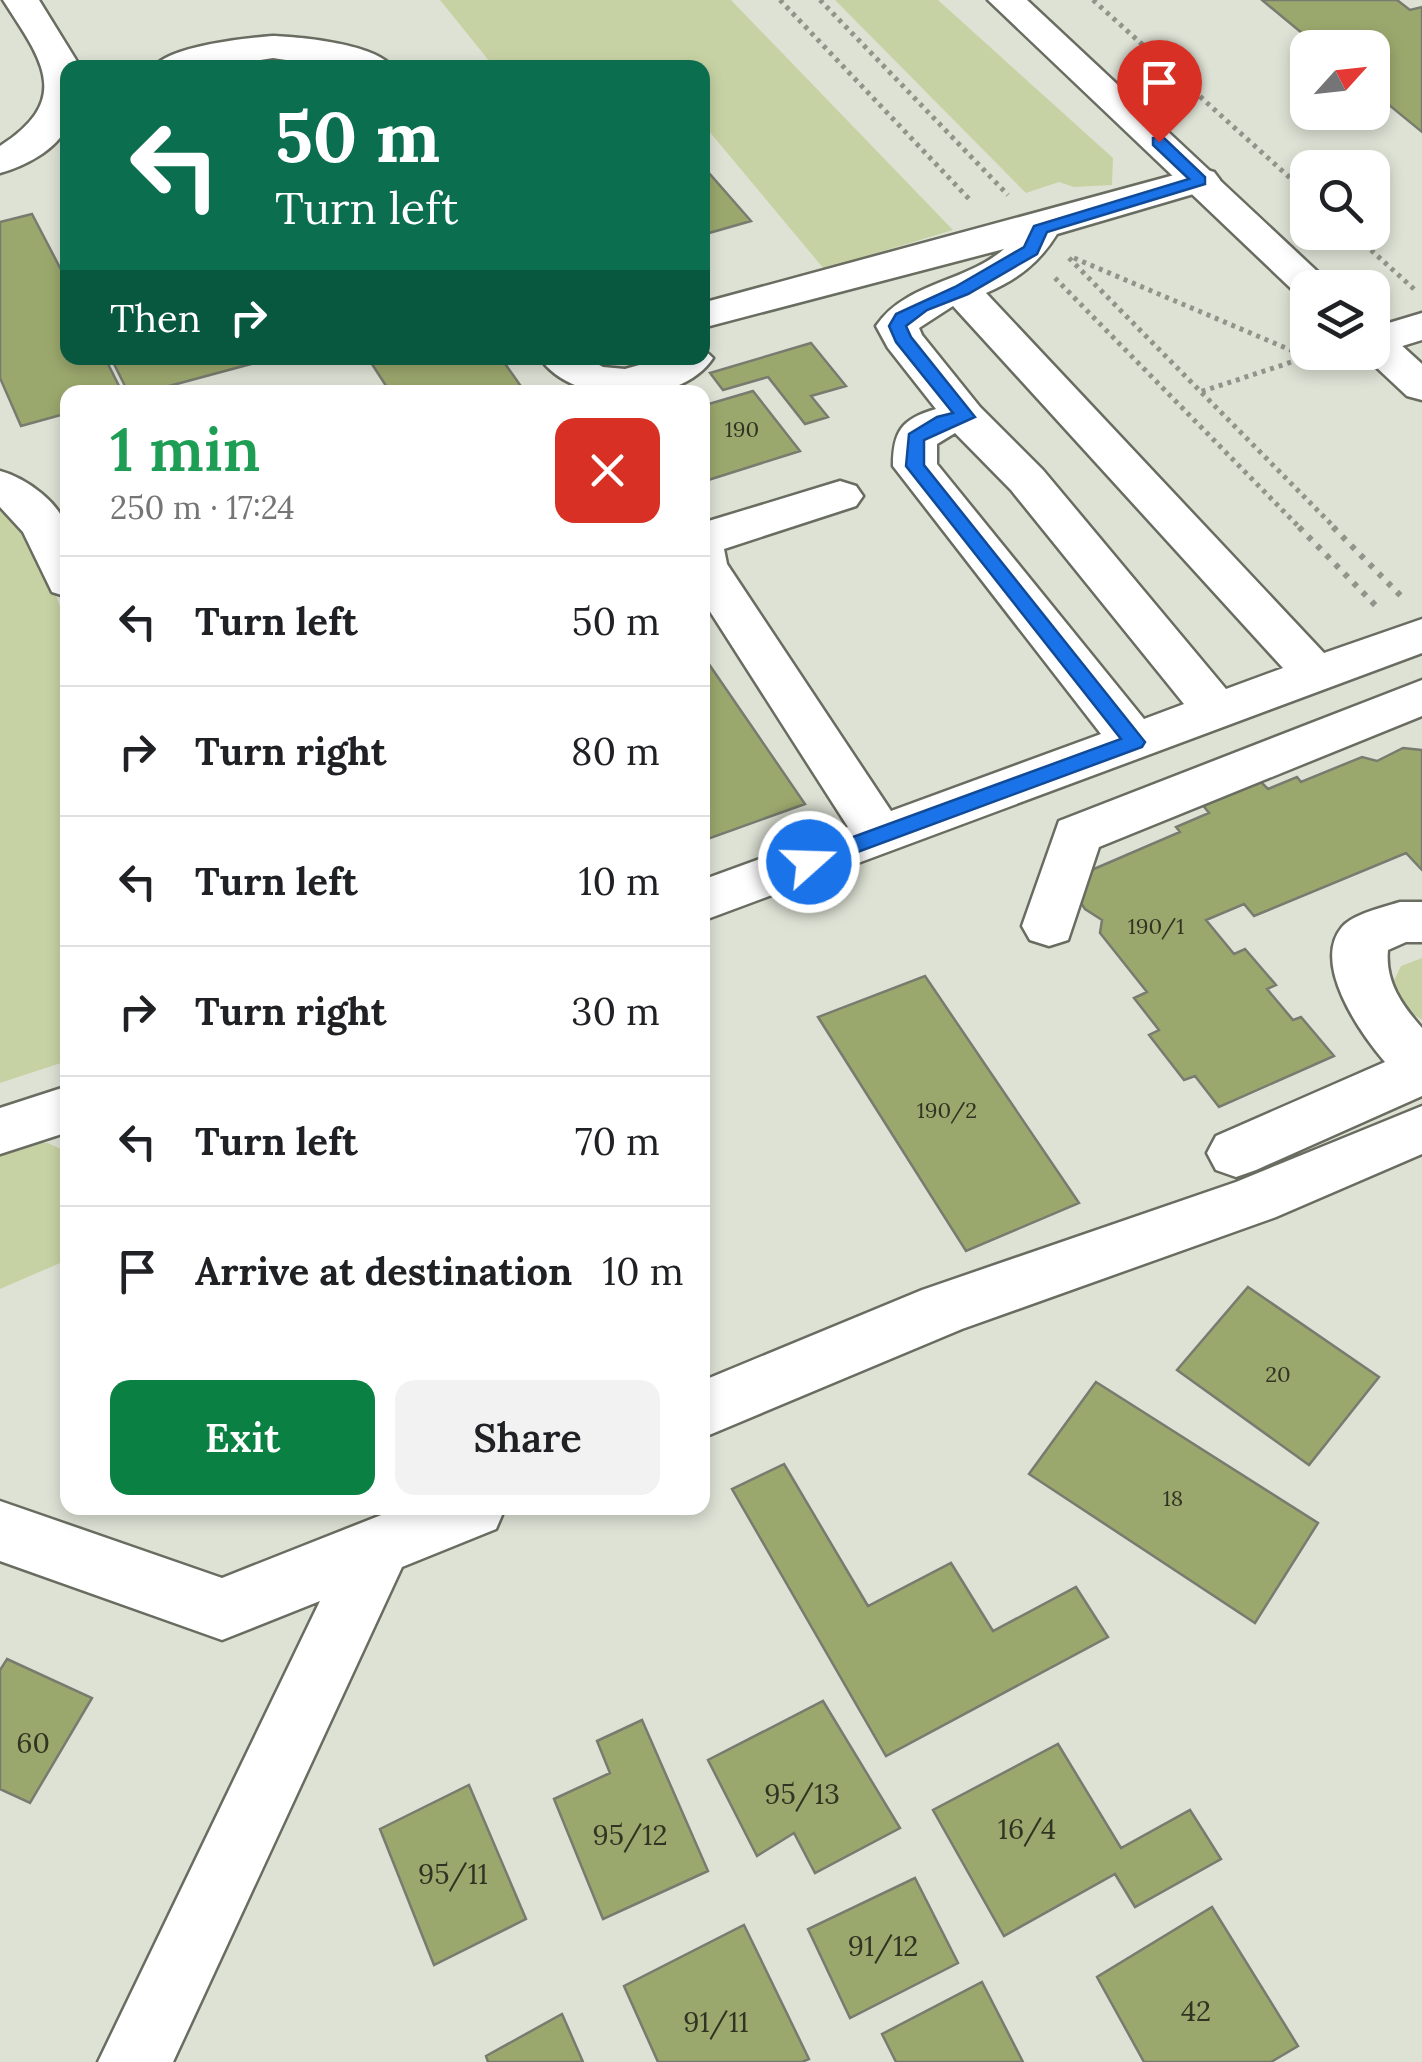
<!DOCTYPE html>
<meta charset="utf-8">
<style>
:root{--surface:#fff;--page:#f2f2f2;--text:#202124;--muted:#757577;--line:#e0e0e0;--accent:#0b8043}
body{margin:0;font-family:Lora,serif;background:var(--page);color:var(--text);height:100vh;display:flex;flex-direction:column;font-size:38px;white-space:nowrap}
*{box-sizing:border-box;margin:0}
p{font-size:32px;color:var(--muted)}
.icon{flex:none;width:55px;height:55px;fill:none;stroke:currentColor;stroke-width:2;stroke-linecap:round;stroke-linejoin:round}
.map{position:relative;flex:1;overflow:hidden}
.side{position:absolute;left:60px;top:385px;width:650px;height:1130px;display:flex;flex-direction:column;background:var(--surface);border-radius:20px;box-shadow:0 5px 15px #0003}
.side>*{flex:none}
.banner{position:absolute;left:60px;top:60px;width:650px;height:305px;border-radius:20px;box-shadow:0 5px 15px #0003;background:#0b6e4f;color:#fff;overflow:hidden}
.needle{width:65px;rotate:63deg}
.tools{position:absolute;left:1290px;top:30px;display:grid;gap:20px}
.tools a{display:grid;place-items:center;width:100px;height:100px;border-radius:20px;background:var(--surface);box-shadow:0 5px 15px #0003;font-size:50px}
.pin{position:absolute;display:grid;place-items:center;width:85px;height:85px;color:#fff;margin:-102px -42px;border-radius:50% 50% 50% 0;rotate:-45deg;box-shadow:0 0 10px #0007}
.pin .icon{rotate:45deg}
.me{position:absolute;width:110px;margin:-55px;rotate:70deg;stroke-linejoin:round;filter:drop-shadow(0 0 8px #0008)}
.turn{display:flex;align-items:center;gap:35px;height:210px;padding:0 50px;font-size:45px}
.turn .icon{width:130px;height:130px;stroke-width:2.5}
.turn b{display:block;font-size:70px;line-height:85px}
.then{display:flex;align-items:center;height:95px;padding:0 50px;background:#0003;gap:20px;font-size:38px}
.round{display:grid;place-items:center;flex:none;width:105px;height:105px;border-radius:20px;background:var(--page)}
.overview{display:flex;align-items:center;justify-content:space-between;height:170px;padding:0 50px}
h1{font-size:60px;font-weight:600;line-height:75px;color:#1e9e55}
.button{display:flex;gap:20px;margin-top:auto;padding:20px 50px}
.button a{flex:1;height:115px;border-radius:20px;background:var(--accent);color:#fff;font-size:40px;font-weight:600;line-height:115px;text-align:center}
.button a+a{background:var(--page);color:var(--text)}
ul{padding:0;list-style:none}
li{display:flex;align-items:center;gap:30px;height:130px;padding:0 50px;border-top:2px solid var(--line)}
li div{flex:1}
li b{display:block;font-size:38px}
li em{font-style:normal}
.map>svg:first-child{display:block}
</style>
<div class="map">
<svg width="1422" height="2062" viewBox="0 0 1422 2062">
<rect width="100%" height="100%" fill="#dee2d5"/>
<path fill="#c7d2a4" d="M440 0H731L953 230 824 269 703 124 702 68 494 67Z
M835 0H938L1113 158 1112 185 1074 187 1059 182 1026 193Z
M0 499 27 518 68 628 67 1061 0 1083Z
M1422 958V1020L1401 1006 1392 984 1401 966Z
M19 1143H48L67 1152V1260L0 1289V1148Z"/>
<path fill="#9ba86d" stroke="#787b6f" stroke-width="2.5" d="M1262 0H1397L1410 10 1422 7V132L1372 91V48H1320Z
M702 165 751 221 702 235Z
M32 214 68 283V358H105L122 392H68V413L21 426 0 378V222Z
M811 343 846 386 811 396 828 417 805 424 768 377 723 390 710 373Z
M111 358H273L147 392H128Z
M368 358H501L525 392H390Z
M753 391 800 451 702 482V406Z
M702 654 805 804 702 841Z
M1403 748 1422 750V870L1406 853 1254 916 1244 904 1206 920 1234 954 1245 949 1276 985 1267 989 1293 1020 1301 1017 1334 1056 1219 1107 1195 1076 1184 1080 1149 1035 1159 1030 1134 998 1147 992 1100 933 1102 920 1085 909 1076 896 1080 875 1180 832 1176 827 1209 813 1202 804 1260 781 1268 789 1297 777 1301 782 1362 757 1377 761Z
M925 976 1079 1203 966 1251 818 1017Z
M1248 1287 1379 1377 1309 1465 1177 1370Z
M1096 1382 1318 1523 1255 1623 1029 1474Z
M784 1464 868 1606 951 1563 993 1631 1076 1587 1108 1637 886 1756 732 1489Z
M7 1659 92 1698 30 1803 0 1789V1670Z
M823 1701 900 1828 815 1873 794 1833 757 1856 708 1760Z
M642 1720 708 1871 603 1919 554 1799 610 1773 597 1741Z
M1058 1744 1121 1848 1190 1810 1221 1859 1135 1907 1115 1874 1004 1936 933 1810Z
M469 1785 526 1919 434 1965 380 1829Z
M915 1878 958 1963 850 2018 808 1929Z
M1212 1907 1298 2046 1271 2062H1144L1097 1977Z
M744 1925 809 2059 802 2062H658L624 1986Z
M982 1982 1023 2062H896L882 2034Z
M562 2014 583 2062H488L486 2056Z"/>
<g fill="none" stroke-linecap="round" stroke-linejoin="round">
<defs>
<path id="minor" d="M3 0H39L81 68H68C68 84 72 110 67 126 57 150 23 167 0 173V146C75 98 40 58 3 0Z
M273 36C301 37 377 44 393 68H339L273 58 210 68H153C168 46 247 38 273 36Z
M1200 168 1214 172 1220 180 1214 188 1057 234C1039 263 1018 279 986 293L1324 653 1422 619V653L702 921V880L848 827 702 599V523L840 481 856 486 863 496 856 506 724 549 727 564 891 811 1101 734 893 466C893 432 901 419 936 409L888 348 876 326C906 282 965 283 1004 249L702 328V303ZM953 306 1283 668 1226 689 1043 470 980 407 922 335 919 328ZM955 433 1011 490 1184 704 1144 719 937 464V444Z
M1422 313V340L1373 355 1364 352H1372V328Z
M702 348 713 358C680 408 573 407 540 358H586L603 367 625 369 664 358H702Z
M0 471C26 478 63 504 68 533 71 553 68 576 68 597L52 592 23 532 0 507Z
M1422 680V716L1099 847 1068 940 1049 946 1030 940 1022 926 1059 821Z
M1400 902H1422V942H1406L1388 950C1385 982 1402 1005 1422 1028V1096L1256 1170 1236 1177 1216 1170 1207 1153 1216 1136 1385 1062C1361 1034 1311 964 1342 927 1353 914 1384 907 1400 902Z
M68 1086V1132L0 1154V1108Z
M1422 1106V1154L1276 1217 962 1329 702 1438V1381L922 1290 1236 1182Z
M0 1501 222 1578 399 1508H505L496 1529 402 1567 173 2062H98L320 1601 222 1640 0 1561Z"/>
<path id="major" d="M988 0H1027L1335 288H1308V298L1300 297Z
M1372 328 1387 332 1422 364V400L1407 396 1360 352H1372Z"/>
</defs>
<use href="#minor" stroke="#696c60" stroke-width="5"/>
<use href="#major" stroke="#696c60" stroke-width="5"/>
<path stroke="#91948a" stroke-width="5" stroke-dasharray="4 5" stroke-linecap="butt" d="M780 0 972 202
M820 0 1008 195
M1093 0 1308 194
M1351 232 1414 289
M1069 258 1336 529
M1074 258 1307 357 1200 392
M1055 278 1301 529"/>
<path stroke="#91948a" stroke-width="6" stroke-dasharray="5 8" stroke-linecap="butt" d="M1299 527 1378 608
M1333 527 1404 599"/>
<use href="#minor" fill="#fff" fill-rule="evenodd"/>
<use href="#major" fill="#fff" fill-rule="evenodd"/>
</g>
<path fill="#1a73e8" stroke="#114b97" stroke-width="2.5" d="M1153 138H1164L1205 177V184L1047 232 1037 254 968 294 927 310 906 326 911 337 975 417 924 440V465L1145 742 1142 747 817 867H801L798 862 801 856 1121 739 906 466 909 434 937 417 953 413 896 342 889 326 896 314 955 287 1024 247 1034 226 1189 179 1153 145Z"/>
<g text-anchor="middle" stroke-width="8" stroke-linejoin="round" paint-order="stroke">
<g font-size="22" fill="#303422">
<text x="742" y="437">190</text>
<text x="1156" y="934">190/1</text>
<text x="947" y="1118">190/2</text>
<text x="1278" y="1382">20</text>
<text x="1173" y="1506">18</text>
</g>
<g font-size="28" fill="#303422">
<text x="33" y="1753">60</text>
<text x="802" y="1804">95/13</text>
<text x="1027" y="1839">16/4</text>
<text x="630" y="1845">95/12</text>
<text x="453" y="1884">95/11</text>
<text x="883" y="1956">91/12</text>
<text x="1196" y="2021">42</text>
<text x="716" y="2032">91/11</text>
</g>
</g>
</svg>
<div class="tools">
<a><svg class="needle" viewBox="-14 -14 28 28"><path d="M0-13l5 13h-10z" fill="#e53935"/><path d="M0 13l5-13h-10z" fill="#757577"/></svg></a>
<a><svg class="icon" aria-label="search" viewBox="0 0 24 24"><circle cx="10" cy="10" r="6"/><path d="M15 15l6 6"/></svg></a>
<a><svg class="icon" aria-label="layers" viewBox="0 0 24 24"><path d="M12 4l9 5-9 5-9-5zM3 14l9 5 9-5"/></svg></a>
</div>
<div class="pin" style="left:1159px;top:142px;background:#d93025"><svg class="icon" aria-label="arrive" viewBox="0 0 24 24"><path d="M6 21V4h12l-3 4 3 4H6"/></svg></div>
<svg class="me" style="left:809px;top:862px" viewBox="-20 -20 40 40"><circle r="17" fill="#1a73e8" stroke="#fff" stroke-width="3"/><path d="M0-11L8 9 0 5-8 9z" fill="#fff"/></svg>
<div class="banner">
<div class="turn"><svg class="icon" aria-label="left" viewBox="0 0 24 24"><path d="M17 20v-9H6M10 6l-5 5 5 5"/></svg><div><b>50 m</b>Turn left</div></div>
<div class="then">Then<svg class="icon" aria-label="right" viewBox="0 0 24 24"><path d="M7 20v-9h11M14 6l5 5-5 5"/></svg></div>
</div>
<section class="side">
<div class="overview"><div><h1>1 min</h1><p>250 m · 17:24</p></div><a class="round" style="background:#d93025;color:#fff"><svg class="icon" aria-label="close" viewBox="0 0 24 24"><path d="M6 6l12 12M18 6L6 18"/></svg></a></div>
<ul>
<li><svg class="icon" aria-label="left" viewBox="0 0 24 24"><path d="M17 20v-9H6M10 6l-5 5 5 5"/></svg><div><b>Turn left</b></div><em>50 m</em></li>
<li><svg class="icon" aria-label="right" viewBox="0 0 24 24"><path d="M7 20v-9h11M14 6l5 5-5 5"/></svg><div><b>Turn right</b></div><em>80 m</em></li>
<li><svg class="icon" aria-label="left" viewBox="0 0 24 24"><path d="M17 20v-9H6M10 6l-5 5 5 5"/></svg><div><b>Turn left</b></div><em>10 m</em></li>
<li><svg class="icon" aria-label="right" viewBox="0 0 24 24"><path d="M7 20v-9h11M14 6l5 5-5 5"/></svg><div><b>Turn right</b></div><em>30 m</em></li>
<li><svg class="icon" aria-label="left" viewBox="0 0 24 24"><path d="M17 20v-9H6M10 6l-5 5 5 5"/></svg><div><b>Turn left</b></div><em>70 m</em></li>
<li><svg class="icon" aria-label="arrive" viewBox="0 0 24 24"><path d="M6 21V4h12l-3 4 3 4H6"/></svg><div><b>Arrive at destination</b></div><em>10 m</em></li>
</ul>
<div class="button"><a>Exit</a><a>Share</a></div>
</section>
</div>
